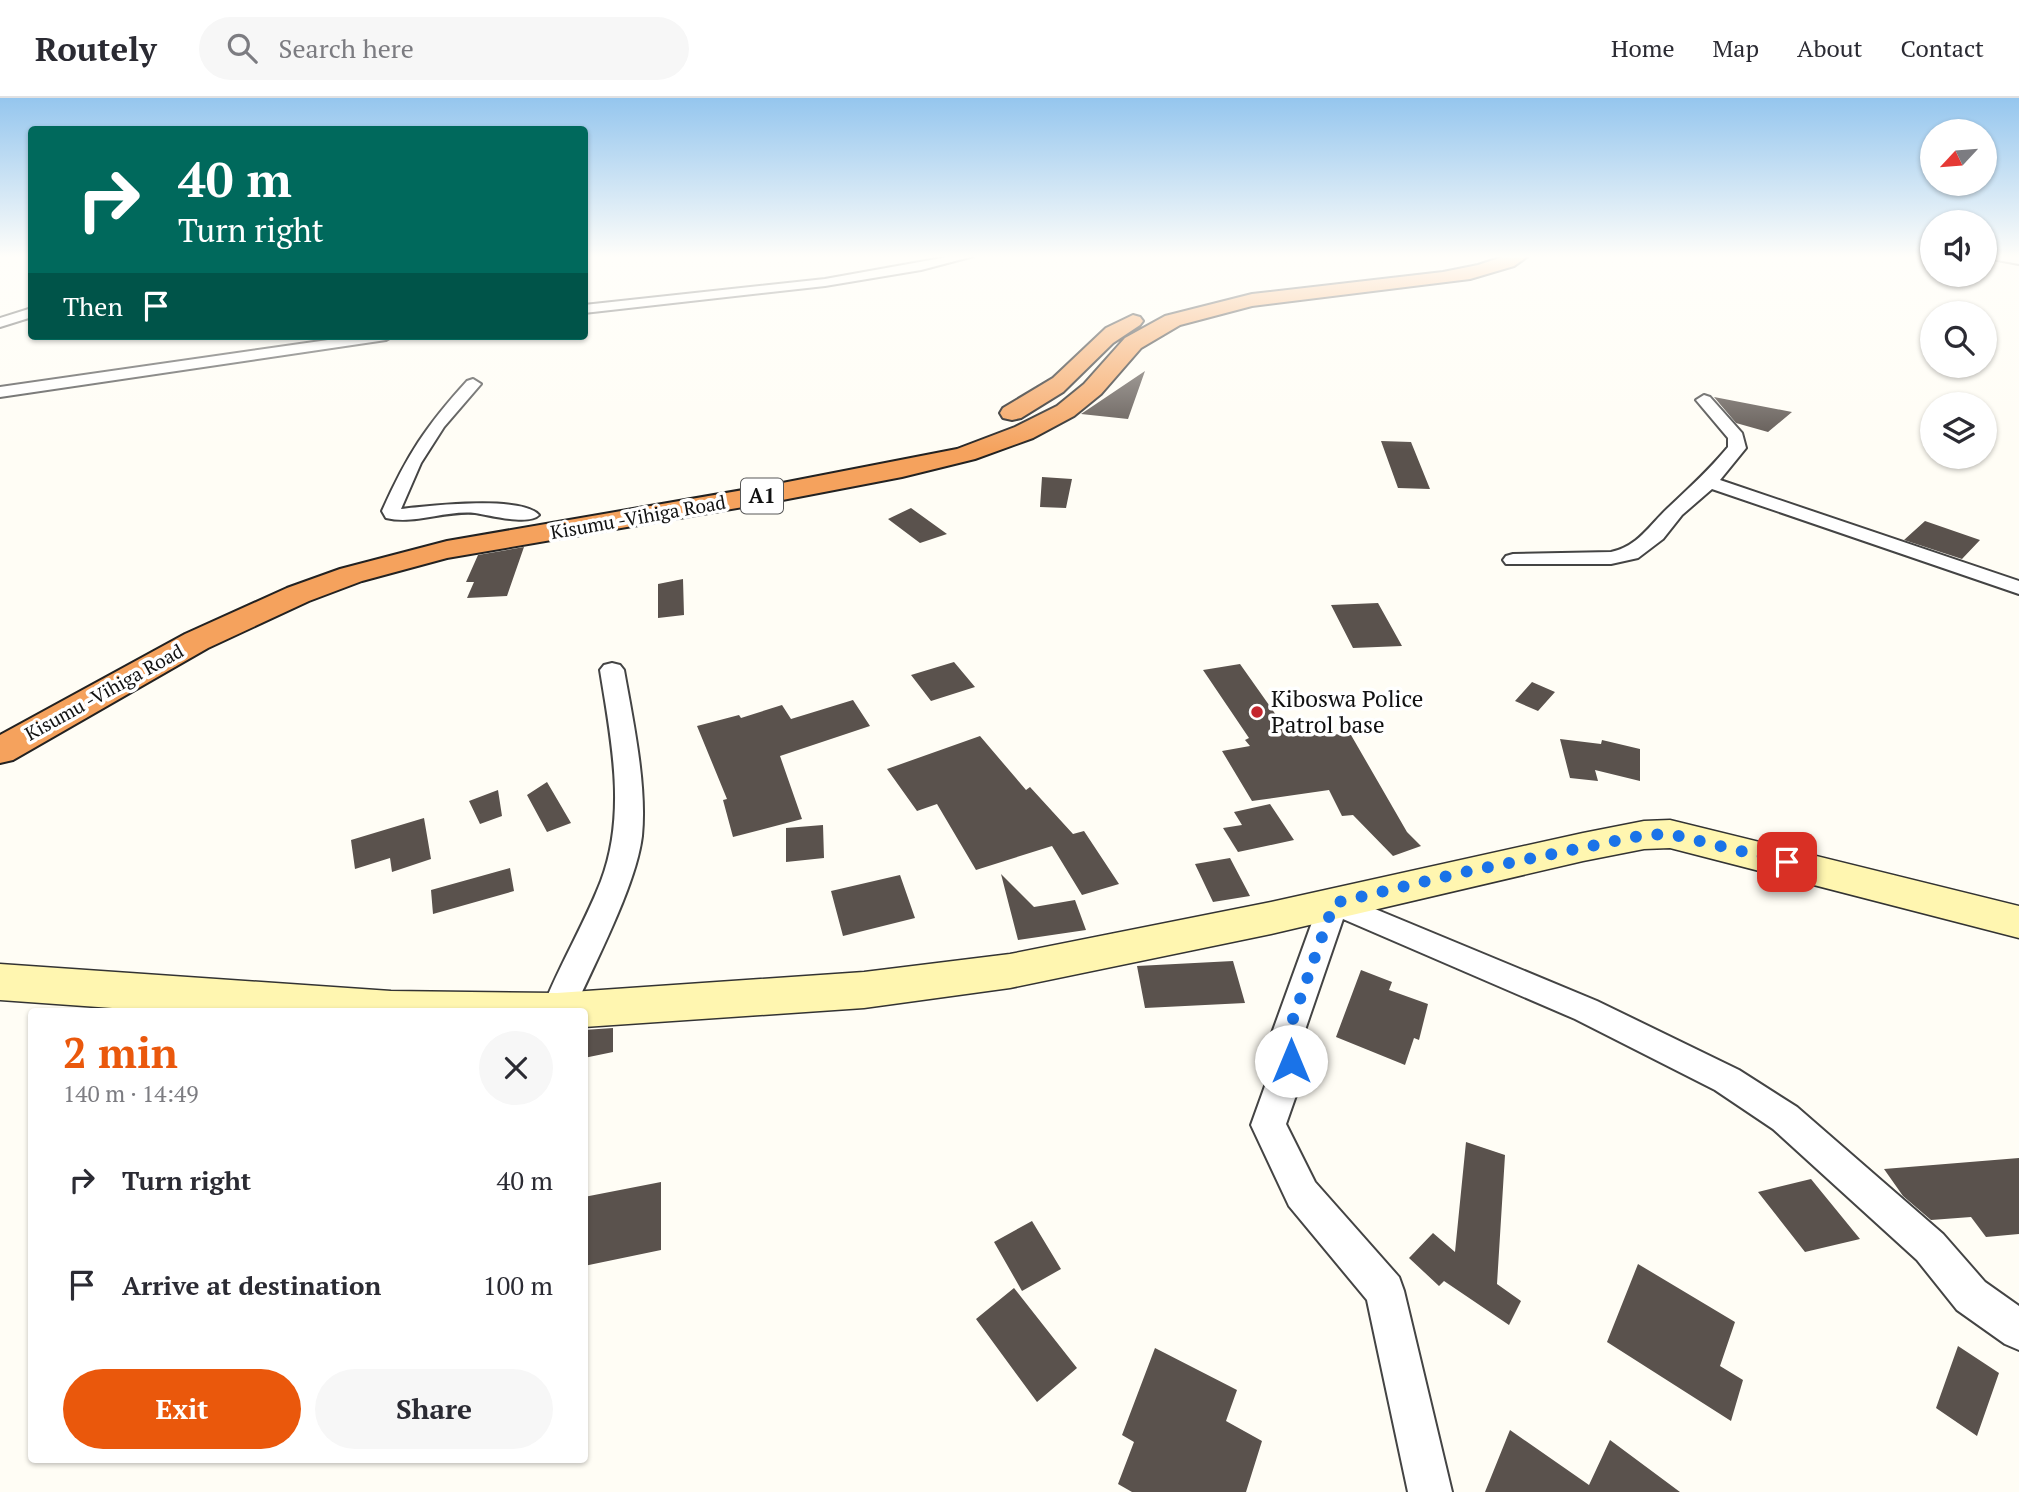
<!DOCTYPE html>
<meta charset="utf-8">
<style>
:root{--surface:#fff;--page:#f7f7f7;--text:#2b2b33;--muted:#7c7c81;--line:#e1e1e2;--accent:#ea580c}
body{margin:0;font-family:"PT Serif",serif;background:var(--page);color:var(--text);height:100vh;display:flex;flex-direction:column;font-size:26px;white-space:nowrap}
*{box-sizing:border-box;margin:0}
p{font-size:23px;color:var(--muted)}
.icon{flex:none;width:38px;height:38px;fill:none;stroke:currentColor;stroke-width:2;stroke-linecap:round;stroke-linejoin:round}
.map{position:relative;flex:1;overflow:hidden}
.sheet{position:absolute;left:28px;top:910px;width:560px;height:455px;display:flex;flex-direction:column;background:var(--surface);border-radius:7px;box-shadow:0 2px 5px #0004}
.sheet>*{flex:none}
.hud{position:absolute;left:28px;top:28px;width:560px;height:214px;border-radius:7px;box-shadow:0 2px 5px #0004;background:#00695c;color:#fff;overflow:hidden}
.needle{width:46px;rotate:244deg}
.tools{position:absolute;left:1920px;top:21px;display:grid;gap:14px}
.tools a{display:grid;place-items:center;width:77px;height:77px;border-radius:50%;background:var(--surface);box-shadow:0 2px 5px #0004;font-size:35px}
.pin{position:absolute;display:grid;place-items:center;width:60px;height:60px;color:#fff;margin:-30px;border-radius:14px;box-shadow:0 4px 10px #0006}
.me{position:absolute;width:77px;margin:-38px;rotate:0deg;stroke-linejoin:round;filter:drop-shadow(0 0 5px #0008)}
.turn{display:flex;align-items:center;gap:24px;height:147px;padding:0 35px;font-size:32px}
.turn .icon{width:91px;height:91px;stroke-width:2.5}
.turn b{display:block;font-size:49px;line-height:60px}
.then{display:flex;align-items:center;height:66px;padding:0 35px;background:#0003;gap:14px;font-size:26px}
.round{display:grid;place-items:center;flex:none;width:74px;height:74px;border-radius:37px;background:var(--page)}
.headline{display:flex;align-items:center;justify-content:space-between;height:119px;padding:0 35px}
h1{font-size:42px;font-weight:600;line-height:52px;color:var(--accent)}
.action{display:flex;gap:14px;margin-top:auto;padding:14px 35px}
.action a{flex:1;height:80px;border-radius:42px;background:var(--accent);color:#fff;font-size:28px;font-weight:600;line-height:80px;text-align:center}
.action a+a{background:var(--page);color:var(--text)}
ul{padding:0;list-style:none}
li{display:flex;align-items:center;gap:21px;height:105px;padding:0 35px}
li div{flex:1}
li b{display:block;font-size:26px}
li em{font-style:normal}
header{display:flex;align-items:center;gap:42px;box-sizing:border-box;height:98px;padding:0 35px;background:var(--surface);border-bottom:2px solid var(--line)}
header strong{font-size:33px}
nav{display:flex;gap:38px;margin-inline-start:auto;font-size:24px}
.search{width:490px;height:63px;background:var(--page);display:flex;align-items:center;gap:18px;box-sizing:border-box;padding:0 24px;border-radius:38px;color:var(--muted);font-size:26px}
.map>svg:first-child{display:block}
</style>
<header>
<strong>Routely</strong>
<div class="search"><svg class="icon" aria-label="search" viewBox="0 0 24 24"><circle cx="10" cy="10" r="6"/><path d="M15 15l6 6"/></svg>Search here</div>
<nav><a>Home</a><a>Map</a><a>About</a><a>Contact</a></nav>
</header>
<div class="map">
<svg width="2019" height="1394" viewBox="0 0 2019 1394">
<rect width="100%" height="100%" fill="#fffdf5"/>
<path fill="#5a524d" d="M1145 273 1128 321 1081 316Z
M1714 299 1792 314 1768 334 1736 325Z
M1381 343 1411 344 1430 391 1398 390Z
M1042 379 1072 381 1066 410 1040 409Z
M911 410 947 436 920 445 888 421Z
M1925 423 1980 442 1962 461 1904 442Z
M524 449 507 498 467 500 474 484H466L478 457Z
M683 481 684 517 658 520V486Z
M1378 505 1402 548 1353 550 1331 507Z
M954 564 975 589 931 603 911 577Z
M1240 566 1288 634 1351 637 1407 734 1421 748 1393 758 1353 717 1342 718 1329 692 1252 703 1222 653 1250 648 1245 642 1249 640 1203 572Z
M1532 584 1555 594 1538 613 1515 603Z
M853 602 870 628 780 658 802 721 733 739 723 702 727 701 697 628 739 617 741 620 782 607 791 621Z
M980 638 1026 692 1030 689 1073 736 1084 733 1119 786 1082 797 1052 748 976 772 937 706 917 713 887 671Z
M1560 641 1601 646 1602 642 1640 651V683L1595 672 1598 683 1570 680Z
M547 684 571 725 547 734 527 697Z
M498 692 502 718 480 726 469 703Z
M1270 706 1294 742 1238 754 1223 730 1242 727 1234 714Z
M424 720 431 761 392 774 390 760 355 771 351 742Z
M823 727 824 760 786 764V730Z
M1230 760 1250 798 1213 804 1195 766Z
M510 770 514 793 433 816 431 792Z
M1001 776 1034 809 1075 802 1086 832 1018 842Z
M900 777 915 820 843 838 831 793Z
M1233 863 1245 905 1145 910 1137 868Z
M1361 872 1392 884 1389 892 1428 906 1419 942 1414 940 1405 967 1336 939Z
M613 930V954L584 960V932Z
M1466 1044 1505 1057 1497 1186 1521 1203 1509 1227 1444 1183 1439 1188 1409 1160 1433 1135 1455 1154Z
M2019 1060V1136L1986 1139 1971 1119 1931 1122 1903 1098 1884 1071Z
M1811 1081 1860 1141 1805 1154 1758 1094Z
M661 1084V1152L584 1168V1099Z
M1032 1123 1061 1171 1022 1193 994 1144Z
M1638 1166 1735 1224 1720 1268 1743 1282 1731 1323 1607 1244Z
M1014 1190 1077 1270 1037 1304 976 1221Z
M1958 1248 1999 1275 1977 1338 1936 1310Z
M1155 1250 1237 1292 1226 1323 1262 1343 1246 1394H1132L1118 1386 1134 1344 1122 1337Z
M1510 1332 1589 1387 1610 1342 1680 1394H1485Z"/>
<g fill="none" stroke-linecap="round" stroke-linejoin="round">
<defs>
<path id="street" d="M953 158H974L921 172 825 188 584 215V207L825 181Z
M1990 158H2019V166L1992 161Z
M32 210V219L0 229V220Z
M356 238H393L386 242 0 299V289Z
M473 281 481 286 444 329 421 365 401 411C427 408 522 397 539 417 529 428 489 417 475 415 445 412 415 427 386 420L382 413C407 357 426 328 467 283Z
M1704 297 1710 299 1742 335 1746 350 1720 382 2019 483V496L1712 391 1682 417 1663 441 1638 460 1611 466H1506L1503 462 1506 458 1513 456 1611 454C1639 448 1650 426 1670 408 1692 387 1708 373 1728 349V340L1696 302Z
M612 565 620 567 624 572C633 623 647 687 642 738 636 788 594 866 573 914H541C558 869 584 827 601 783 627 715 611 641 600 572L604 567Z
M1334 794 1597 903 1739 972 1797 1009 1943 1136 1985 1184 2019 1208V1252L2005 1246 1957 1212 1917 1162 1773 1031 1715 992 1575 921 1343 821 1304 935 1308 963 1286 1026 1315 1084 1399 1179 1404 1193 1452 1394H1408L1367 1202 1289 1108 1251 1027 1274 963 1272 935 1319 805 1324 797Z"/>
<path id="secondary" d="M1670 722 2019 808V840L1670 750 1644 751 1583 763 1271 836 1010 890 864 910 584 929V914H168L0 902V866L391 893 557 895 864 874 1010 856 1271 804 1583 735 1644 723Z"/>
<path id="highway" d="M1505 158H1528L1514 168 1470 181 1252 208 1180 227 1141 250 1101 296 1074 318 1033 340 975 361 902 379 772 404 447 460 362 483 309 503 208 550 13 662 0 665V637L185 536 287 490 340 471 447 443 772 387 957 351 1015 329 1057 308 1084 286 1125 240 1165 218 1252 196 1443 174 1478 167Z
M1133 217 1140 219 1143 223 1140 227 1113 245 1063 294 1021 320 1012 322 1003 320 1000 315 1003 310 1053 280 1106 230Z"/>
</defs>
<use href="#street" stroke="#444" stroke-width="4"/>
<use href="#secondary" stroke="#333" stroke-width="3"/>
<use href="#highway" stroke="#222" stroke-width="4"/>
<use href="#street" fill="#fff" fill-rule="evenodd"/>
<use href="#secondary" fill="#fff6b0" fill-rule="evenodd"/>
<use href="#highway" fill="#f5a25d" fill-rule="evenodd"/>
</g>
<linearGradient id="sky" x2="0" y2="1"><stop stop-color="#95c6ee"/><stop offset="0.45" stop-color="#fffefa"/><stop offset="1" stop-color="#fffefa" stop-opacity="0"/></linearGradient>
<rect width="2019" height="353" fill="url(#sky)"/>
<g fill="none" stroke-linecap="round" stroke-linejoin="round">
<path stroke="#1a73e8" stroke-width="12" stroke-dasharray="0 21.6" d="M1291 963 1288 935 1334 805 1460 775 1644 737 1670 736 1787 764"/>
</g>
<circle fill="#c4262e" stroke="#fff" stroke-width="2.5" cx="1257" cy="614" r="7"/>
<g text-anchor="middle" stroke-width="7" stroke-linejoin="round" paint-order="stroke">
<g font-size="19" fill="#111" stroke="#fff">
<text transform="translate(638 419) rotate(-10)" y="7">Kisumu -Vihiga Road</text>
<text transform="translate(104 594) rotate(-29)" y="7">Kisumu -Vihiga Road</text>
</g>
<rect fill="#fff" stroke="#585858" stroke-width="2" x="741" y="380.5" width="42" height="35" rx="5"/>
<g font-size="21" font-weight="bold" fill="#111">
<text x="762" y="405">A1</text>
</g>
<g font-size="23" fill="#111" stroke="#fff" text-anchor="start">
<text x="1271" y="609">Kiboswa Police<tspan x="1271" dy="26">Patrol base</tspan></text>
</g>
</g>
</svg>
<div class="tools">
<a><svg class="needle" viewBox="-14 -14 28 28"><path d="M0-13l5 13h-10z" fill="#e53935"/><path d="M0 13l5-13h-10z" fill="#7c7c81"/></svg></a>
<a><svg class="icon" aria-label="sound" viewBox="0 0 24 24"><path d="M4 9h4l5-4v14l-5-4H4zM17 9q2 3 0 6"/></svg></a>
<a><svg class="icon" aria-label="search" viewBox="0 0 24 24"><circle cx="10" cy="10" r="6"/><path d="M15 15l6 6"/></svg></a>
<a><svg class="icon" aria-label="layers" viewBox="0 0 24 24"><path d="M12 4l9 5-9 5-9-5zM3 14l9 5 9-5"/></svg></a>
</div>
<div class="pin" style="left:1787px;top:764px;background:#d93025"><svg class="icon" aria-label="arrive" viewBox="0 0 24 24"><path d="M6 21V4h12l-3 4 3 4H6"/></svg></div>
<svg class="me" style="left:1291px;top:963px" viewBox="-20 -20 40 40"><circle r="19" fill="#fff"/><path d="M0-13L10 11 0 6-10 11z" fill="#1a73e8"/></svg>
<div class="hud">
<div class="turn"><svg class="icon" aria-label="right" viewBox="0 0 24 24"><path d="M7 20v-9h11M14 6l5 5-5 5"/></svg><div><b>40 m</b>Turn right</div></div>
<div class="then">Then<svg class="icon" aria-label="arrive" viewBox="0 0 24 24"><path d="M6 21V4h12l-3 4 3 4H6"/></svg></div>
</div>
<section class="sheet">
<div class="headline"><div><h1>2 min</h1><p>140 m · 14:49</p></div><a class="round"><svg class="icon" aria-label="close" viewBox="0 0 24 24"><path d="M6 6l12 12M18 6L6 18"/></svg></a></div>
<ul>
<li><svg class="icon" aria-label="right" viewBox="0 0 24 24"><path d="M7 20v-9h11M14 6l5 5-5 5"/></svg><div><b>Turn right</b></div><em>40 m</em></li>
<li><svg class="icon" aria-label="arrive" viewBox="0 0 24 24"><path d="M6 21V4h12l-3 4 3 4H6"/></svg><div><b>Arrive at destination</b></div><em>100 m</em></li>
</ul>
<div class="action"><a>Exit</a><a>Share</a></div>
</section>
</div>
